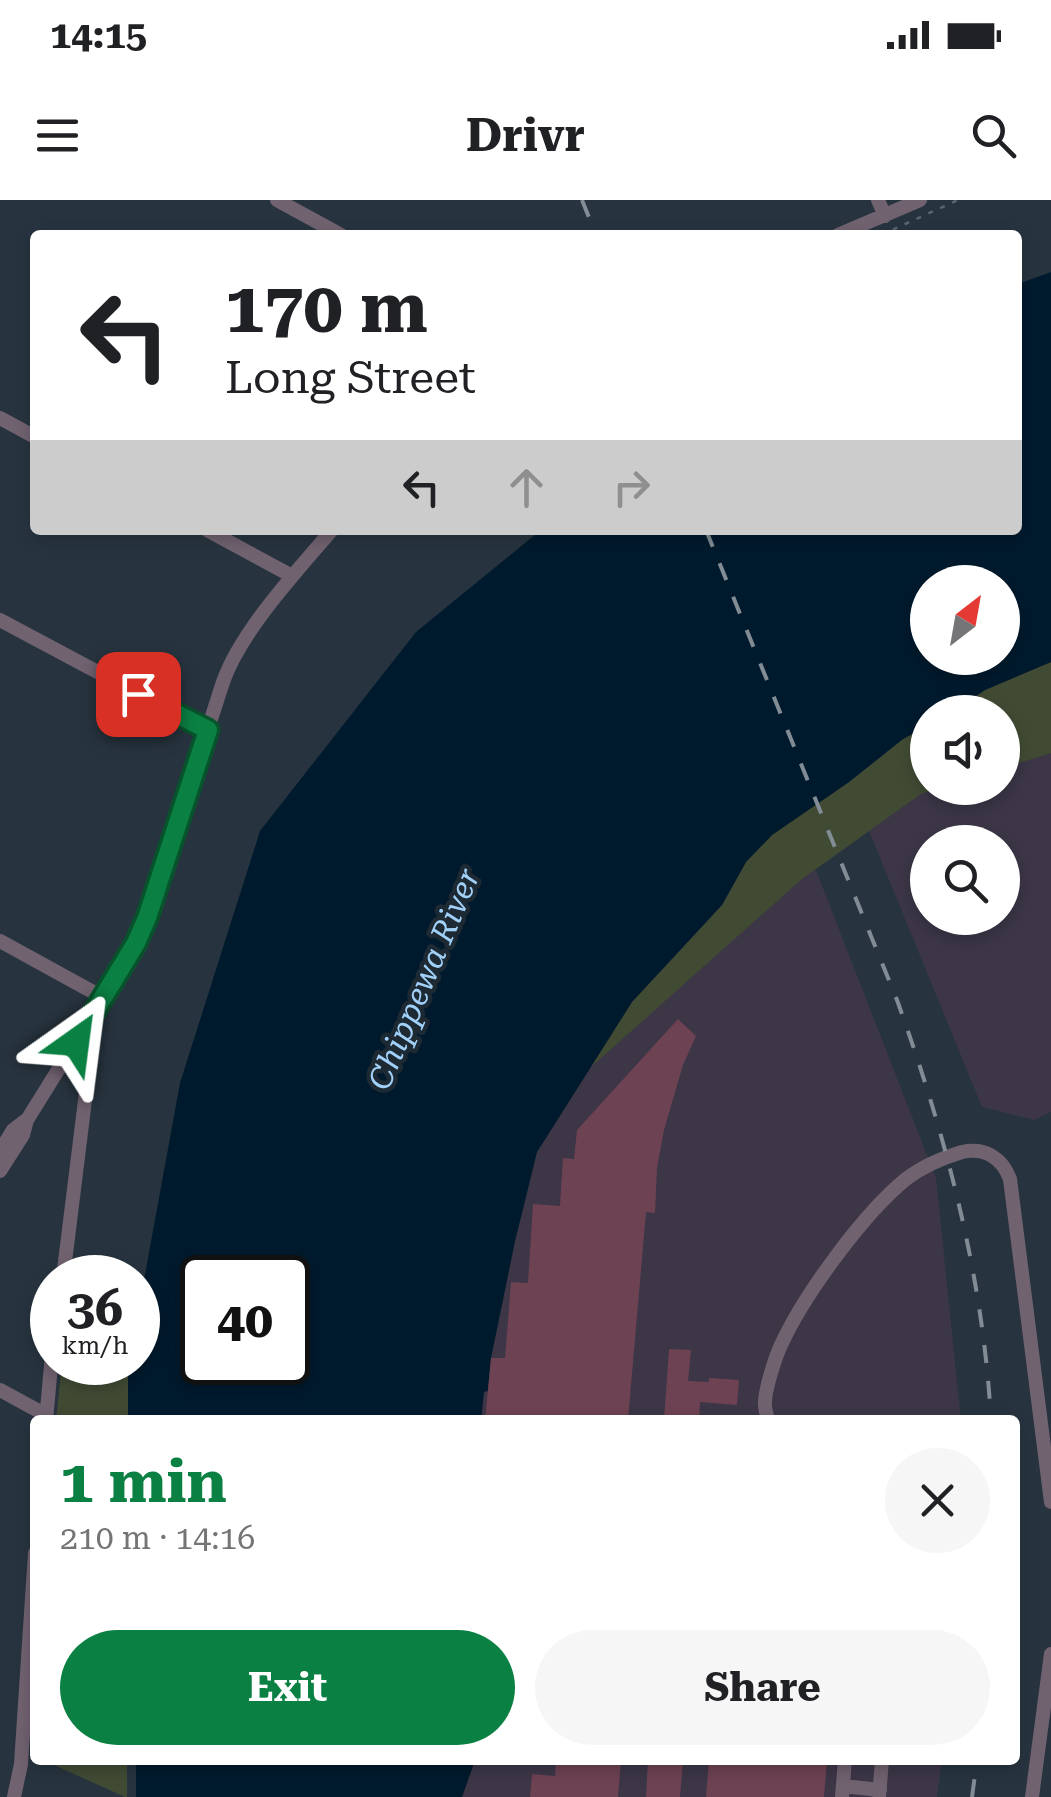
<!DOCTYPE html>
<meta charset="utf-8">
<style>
:root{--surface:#fff;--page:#f6f6f6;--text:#202124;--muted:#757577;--accent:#0b8043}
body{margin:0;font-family:"Roboto Serif",serif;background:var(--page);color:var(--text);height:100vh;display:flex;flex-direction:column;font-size:38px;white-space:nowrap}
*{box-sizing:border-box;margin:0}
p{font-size:32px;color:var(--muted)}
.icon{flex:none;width:55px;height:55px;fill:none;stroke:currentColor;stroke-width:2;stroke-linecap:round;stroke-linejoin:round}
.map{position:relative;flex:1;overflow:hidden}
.panel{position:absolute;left:30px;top:1215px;width:990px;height:350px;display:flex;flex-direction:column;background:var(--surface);border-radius:10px;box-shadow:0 5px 15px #0003}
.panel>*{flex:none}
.hud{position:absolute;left:30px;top:30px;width:992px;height:305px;border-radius:10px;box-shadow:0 5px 15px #0003;background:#fff;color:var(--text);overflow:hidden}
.needle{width:65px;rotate:31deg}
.fabs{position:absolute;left:910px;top:365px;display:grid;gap:20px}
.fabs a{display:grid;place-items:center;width:110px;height:110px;border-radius:50%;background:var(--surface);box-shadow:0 5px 15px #0003;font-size:50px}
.speed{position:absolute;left:30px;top:1055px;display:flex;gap:20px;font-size:50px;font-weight:700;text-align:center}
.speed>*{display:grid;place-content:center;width:130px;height:130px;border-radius:50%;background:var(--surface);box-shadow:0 5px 15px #0003;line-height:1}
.speed small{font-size:25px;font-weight:400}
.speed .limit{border:5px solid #111;border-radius:15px;background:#fff;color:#111}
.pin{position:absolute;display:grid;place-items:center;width:85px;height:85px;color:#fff;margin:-42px;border-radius:20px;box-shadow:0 5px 15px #0006}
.me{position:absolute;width:110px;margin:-55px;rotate:31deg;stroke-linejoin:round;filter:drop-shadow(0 0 8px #0008)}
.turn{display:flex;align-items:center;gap:35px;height:210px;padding:0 30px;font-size:45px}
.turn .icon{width:130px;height:130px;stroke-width:2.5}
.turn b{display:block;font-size:70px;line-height:85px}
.lanes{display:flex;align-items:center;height:95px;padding:0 30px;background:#0003;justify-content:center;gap:50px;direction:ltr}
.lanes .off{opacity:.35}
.round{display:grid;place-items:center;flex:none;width:105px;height:105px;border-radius:52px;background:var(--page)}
.summary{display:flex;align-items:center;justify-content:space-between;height:170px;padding:0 30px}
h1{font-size:60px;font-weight:700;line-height:75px;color:var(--accent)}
.cta{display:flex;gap:20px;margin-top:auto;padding:20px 30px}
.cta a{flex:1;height:115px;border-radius:60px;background:var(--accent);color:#fff;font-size:40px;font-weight:700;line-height:115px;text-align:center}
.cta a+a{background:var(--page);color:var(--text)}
.status{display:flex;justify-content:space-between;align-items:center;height:70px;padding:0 50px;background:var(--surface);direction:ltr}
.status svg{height:28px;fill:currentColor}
header{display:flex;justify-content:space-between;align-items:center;height:130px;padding:0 30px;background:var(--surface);font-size:45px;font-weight:700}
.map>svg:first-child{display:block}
</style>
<div class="status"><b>14:15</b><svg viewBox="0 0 49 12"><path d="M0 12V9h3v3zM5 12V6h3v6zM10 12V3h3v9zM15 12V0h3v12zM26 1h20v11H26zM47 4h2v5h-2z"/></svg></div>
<header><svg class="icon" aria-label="menu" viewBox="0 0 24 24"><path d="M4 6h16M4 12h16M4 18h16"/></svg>Drivr<svg class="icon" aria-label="search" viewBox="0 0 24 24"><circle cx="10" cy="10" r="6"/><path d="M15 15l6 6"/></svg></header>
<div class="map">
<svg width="1051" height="1597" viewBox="0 0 1051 1597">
<rect width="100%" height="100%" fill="#27343f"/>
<path fill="#3c3647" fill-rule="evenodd" d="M1051 462V912L1034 920 982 907 849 582 927 526 928 588H1002V512H952ZM928 642H1002V718H928Z
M796 619 936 978 961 1220H481L484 1191 488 1190 491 1158 515 1041 537 952 632 802Z
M475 1560H942L937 1597H462Z"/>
<path fill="#414b34" d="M1051 462V553L1003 568 1002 512H952L985 490Z
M927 526 928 588H941L921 594 802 679 591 867 632 802 722 705 746 662 772 635 849 582 903 539Z
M118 1162 128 1165V1220H56L62 1163Z
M43 1560H127V1597H125Z"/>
<path fill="#001a2d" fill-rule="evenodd" d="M1051 72V462L985 490 952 512H928L927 526 903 539 849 582 772 635 746 662 722 705 632 802 537 952 515 1041 491 1158 488 1191 484 1192 481 1220H128V1163L138 1162V1113L180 883 260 631 416 432 541 330H1018V84ZM928 382H1002V458H928ZM202 1078H288V1162H202Z
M136 1560H475L462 1597H136Z"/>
<path fill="#6d4253" d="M678 819 696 836 683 865 664 930 657 968 655 1013 646 1012 628 1220H485L491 1158H505L511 1082 528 1083 533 1004 560 1006 563 958 574 959 577 930Z
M669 1149 691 1150 688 1181 709 1182V1178L739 1180 737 1205 700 1202 699 1220H664Z
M556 1560H621L618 1597H530L532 1574 555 1576Z
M648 1560H683L680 1597H646Z
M709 1560H827L824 1597H706Z"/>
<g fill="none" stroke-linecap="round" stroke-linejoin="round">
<path stroke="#59656f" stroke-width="2.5" stroke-dasharray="5 8" stroke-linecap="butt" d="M881 35 958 0"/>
<path stroke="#716270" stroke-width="14" d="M277 0 341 35
M878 0 885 16
M838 35 920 0
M0 218 35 237
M207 330 292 376
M0 420 208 531
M0 741 102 797
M0 951 13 930 26 920
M0 971 23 935 27 920 137 743 147 718 223 482C241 431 296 372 332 330
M63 1078 89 868 86 853 76 842
M0 1190 46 1215
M46 1220 52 1155
M768 1220C767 1215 765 1210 765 1205 764 1192 775 1158 781 1145 804 1095 863 1014 906 979 923 966 942 958 962 952 985 947 1002 958 1010 979L1051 1302
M843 1586 880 1590
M14 1597 21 1564 35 1353
M842 1597 845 1560
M879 1597 882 1560
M1032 1597 1051 1454"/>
<path stroke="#818c94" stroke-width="4" stroke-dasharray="18 18" stroke-linecap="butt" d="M582 0 596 35
M706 330 897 800C946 936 983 1075 991 1220
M972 1597 977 1560"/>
</g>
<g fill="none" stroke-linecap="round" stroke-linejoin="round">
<defs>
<path id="route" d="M76 842 136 743 147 718 208 530 138 494"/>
</defs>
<use href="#route" stroke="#07532c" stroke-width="25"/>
<use href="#route" stroke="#0b8043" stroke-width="18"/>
</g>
<g text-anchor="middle" stroke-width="9" stroke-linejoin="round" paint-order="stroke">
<g font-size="32" font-style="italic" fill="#a1d1f8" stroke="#1d2a34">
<text transform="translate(424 779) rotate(-67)" y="11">Chippewa River</text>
</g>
</g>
</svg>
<div class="fabs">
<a><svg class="needle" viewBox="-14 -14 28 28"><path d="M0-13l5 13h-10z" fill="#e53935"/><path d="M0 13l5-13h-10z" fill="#757577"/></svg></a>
<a><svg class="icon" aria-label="sound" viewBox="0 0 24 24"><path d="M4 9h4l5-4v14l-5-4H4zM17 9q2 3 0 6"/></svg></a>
<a><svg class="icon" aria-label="search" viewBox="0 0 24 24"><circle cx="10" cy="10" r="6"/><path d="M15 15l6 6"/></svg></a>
</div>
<div class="speed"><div>36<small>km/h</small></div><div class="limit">40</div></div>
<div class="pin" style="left:138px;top:494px;background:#d93025"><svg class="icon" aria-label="arrive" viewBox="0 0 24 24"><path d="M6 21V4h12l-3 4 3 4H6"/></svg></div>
<svg class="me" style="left:76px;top:842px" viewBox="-20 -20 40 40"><path d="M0-17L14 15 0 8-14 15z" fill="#0b8043" stroke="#fff" stroke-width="4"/></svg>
<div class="hud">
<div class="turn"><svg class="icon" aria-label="left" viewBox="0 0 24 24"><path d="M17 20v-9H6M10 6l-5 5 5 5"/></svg><div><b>170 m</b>Long Street</div></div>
<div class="lanes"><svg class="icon" aria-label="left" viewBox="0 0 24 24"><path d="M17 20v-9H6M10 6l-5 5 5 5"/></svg><svg class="icon off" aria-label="ahead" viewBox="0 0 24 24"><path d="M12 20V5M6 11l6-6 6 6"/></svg><svg class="icon off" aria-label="right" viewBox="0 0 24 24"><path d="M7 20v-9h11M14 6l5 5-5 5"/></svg></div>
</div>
<section class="panel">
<div class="summary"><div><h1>1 min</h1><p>210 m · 14:16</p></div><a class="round"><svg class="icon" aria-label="close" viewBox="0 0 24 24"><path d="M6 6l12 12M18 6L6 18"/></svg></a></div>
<div class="cta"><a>Exit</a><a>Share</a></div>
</section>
</div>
